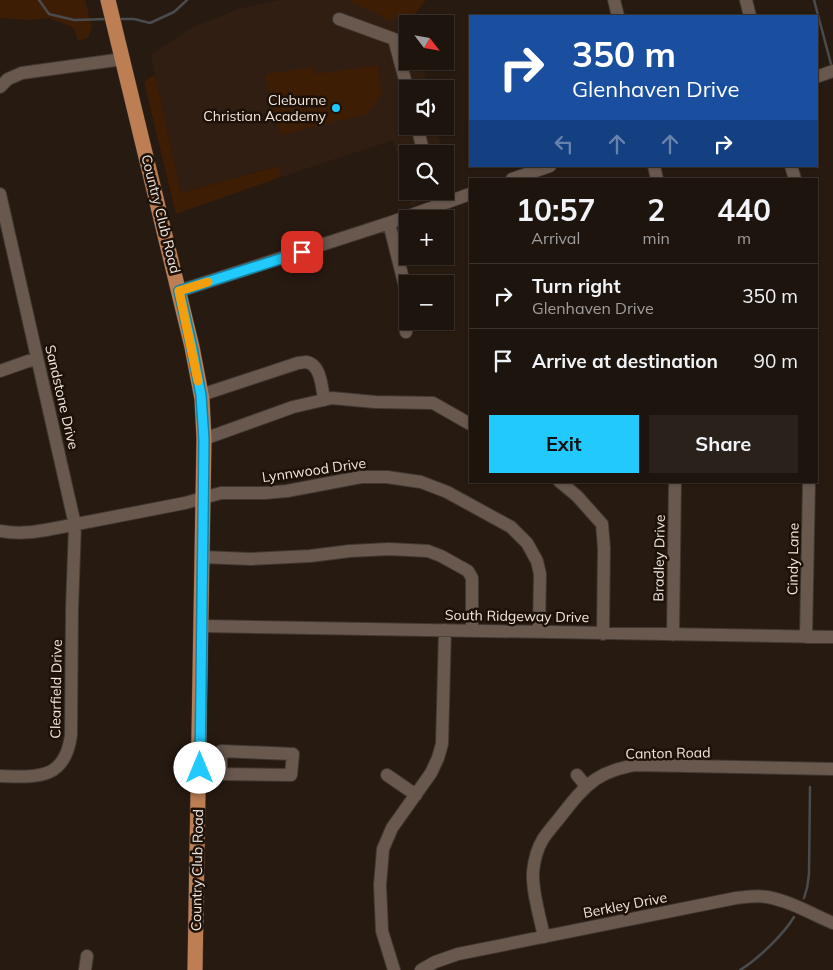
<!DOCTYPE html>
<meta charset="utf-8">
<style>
:root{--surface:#1d140d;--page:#2a211b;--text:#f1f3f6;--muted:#a09e9d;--line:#3b332e;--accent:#21c9fd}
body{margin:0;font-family:Mulish,sans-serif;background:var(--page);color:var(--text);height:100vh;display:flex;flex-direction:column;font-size:19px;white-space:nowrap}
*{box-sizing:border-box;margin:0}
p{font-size:16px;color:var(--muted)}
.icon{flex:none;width:28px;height:28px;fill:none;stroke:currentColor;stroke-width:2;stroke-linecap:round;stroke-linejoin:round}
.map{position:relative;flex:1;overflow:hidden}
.details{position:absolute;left:469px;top:178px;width:349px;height:305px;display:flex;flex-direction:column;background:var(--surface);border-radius:0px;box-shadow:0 1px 4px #0004,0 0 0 1px var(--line)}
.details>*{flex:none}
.hud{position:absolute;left:469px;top:15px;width:349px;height:152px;border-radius:0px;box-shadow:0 1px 4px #0004,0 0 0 1px var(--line);background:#1a4fa0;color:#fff;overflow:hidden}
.needle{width:32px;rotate:121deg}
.fabs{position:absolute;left:399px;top:15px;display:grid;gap:10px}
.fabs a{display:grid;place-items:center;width:55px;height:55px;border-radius:0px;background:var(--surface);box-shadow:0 1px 4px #0004,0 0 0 1px var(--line);font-size:25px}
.pin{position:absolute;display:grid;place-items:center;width:42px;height:42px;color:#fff;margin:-21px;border-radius:10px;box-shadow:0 2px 8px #0006}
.me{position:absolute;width:55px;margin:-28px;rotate:0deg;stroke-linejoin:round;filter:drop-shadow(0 0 4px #0008)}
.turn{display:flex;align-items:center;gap:18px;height:105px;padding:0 20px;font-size:22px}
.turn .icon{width:65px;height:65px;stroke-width:2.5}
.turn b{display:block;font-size:35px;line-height:42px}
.lanes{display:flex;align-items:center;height:48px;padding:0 20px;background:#0003;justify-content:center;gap:25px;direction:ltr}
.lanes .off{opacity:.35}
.eta{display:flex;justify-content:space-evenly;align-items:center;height:85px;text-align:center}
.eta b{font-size:30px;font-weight:700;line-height:35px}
.action{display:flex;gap:10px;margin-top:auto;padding:10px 20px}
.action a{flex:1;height:58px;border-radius:0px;background:var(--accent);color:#111;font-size:20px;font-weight:700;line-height:58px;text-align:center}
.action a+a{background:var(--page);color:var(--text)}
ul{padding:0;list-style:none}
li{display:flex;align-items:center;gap:15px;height:65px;padding:0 20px;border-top:1px solid var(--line)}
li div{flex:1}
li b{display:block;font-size:19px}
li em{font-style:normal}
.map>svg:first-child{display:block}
</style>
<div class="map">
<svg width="833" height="970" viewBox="0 0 833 970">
<rect width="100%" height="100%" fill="#271a11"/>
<path fill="#311e12" d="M278 0H345L412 14 408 24V61H422L428 89H408V126H436L443 154H408V191H445V163L452 192 411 206 393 140 281 177 278 166 181 193 151 55 191 28 238 9Z"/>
<path fill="#3e1d05" d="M0 0H85L92 27 88 38 78 41 74 28 50 18 30 20 0 18Z
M347 0H426L416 13 418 24H408L407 32 401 16 389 21 378 14Z
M378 65 380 75 378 76 382 94 367 114 280 135 265 74 314 67 315 74Z
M155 74 181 193 279 166 281 177 176 214 144 82Z"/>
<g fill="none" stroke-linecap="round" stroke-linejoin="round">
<path stroke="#494b4c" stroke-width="2.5" d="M39 0 49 14 74 20 108 19
M814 0 831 64
M119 19H134L150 23 174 12 187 0
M804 898 807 888 809 874 810 787
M740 970C758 959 783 935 794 917"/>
<defs>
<path id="minor" d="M614 0 618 16
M746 0 750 16
M339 19 394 39 408 91
M816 77 833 71
M0 87 8 79 22 73 123 59
M417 126 424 154
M654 166 657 179
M791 166 795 179
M512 179 550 166
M434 191 438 206
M0 194 75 525 72 609 71 735C65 780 38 777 0 776
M389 223 408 299
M179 291 389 223 470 194
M406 332 408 321
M0 371 37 358
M201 395 298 363C301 363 303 362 306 362 321 364 322 388 324 400
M204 439 293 407 332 398 375 402 433 403 470 424
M559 481 577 496 602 524 604 548 603 634
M0 531C16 534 30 533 46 530L185 503 221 493H265L287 491 361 477H387L421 482 447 492 511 527 527 543 537 561 540 574 539 632
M202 557 251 559 310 556 350 551 389 549 428 551 441 556 468 571 472 578V630
M201 626 833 637
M673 635 675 481
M806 637 809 481
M200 768 215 769 221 774 291 775 293 754 221 751V774
M387 775 416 795
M577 775 586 786
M544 937C540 917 532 892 533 872 534 861 537 849 543 839 547 833 552 827 557 821 569 806 580 790 596 779 608 771 621 768 635 765L833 769
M85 970 87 956
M394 970 382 931 380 885 383 849 392 828 431 773 438 758 442 744 445 630
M421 970 435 962 458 954 736 898C746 897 757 895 767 897 790 901 812 914 833 923"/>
<path id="major" d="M108 0 192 347 202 399 204 439 195 970"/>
</defs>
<use href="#minor" stroke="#403732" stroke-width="14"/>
<use href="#major" stroke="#403732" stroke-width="16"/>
<use href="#minor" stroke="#68584e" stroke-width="12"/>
<use href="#major" stroke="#bd7e54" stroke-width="15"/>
</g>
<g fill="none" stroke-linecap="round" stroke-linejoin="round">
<defs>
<path id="route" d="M200 768 204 440 201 395 192 348 179 291 302 252"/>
</defs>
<use href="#route" stroke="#1583a4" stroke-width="12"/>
<use href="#route" stroke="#21c9fd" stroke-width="9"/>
<path stroke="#f59e0b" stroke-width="9" d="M198 381 179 291 208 282"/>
</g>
<circle fill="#21c9fd" stroke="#1d1108" stroke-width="2" cx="336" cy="108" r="5"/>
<g text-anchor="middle" stroke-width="5" stroke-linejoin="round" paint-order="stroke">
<g font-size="14" fill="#f0e7e1" stroke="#1d1108" text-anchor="end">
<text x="326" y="105">Cleburne<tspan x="326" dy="16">Christian Academy</tspan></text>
</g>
<g font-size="14" fill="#f0e7e1" stroke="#1d1108">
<text transform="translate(161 214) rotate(76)" y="5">Country Club Road</text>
<text transform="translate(62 397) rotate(77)" y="5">Sandstone Drive</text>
<text transform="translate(314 470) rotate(-8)" y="5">Lynnwood Drive</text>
<text transform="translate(659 558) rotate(-89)" y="5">Bradley Drive</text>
<text transform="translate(793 559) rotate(-89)" y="5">Cindy Lane</text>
<text transform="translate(517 616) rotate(1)" y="5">South Ridgeway Drive</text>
<text transform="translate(56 689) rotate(-89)" y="5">Clearfield Drive</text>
<text transform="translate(668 753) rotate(-1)" y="5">Canton Road</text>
<text transform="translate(197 870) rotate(-89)" y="5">Country Club Road</text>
<text transform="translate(625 905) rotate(-11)" y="5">Berkley Drive</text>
</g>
</g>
</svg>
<div class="fabs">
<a><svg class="needle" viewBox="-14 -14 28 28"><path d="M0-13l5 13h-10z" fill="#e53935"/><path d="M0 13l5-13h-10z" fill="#a09e9d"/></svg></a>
<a><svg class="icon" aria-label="sound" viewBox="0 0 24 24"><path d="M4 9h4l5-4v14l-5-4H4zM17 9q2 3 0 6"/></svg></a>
<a><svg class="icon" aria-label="search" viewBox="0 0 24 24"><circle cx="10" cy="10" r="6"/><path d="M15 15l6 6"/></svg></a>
<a>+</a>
<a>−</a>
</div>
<div class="pin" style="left:302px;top:252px;background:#d93025"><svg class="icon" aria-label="arrive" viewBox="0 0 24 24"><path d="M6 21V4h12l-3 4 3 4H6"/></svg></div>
<svg class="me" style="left:200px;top:768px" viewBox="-20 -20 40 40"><circle r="19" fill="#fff"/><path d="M0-13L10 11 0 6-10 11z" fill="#21c9fd"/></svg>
<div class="hud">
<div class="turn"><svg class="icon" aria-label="right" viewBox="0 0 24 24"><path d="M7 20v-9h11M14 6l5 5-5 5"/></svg><div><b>350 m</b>Glenhaven Drive</div></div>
<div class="lanes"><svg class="icon off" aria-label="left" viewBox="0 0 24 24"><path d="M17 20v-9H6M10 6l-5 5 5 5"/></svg><svg class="icon off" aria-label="ahead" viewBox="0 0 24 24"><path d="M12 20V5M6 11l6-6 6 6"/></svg><svg class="icon off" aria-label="ahead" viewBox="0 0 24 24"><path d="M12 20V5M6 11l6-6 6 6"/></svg><svg class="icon" aria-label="right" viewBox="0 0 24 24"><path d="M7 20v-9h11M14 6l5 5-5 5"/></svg></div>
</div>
<section class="details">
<div class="eta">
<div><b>10:57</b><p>Arrival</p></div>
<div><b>2</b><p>min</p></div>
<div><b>440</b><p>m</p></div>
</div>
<ul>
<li><svg class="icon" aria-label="right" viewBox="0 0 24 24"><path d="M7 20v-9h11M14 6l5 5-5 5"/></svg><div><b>Turn right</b><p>Glenhaven Drive</p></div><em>350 m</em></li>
<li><svg class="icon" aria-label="arrive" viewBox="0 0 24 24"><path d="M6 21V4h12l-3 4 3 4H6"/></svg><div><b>Arrive at destination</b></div><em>90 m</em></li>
</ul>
<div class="action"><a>Exit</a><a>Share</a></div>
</section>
</div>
